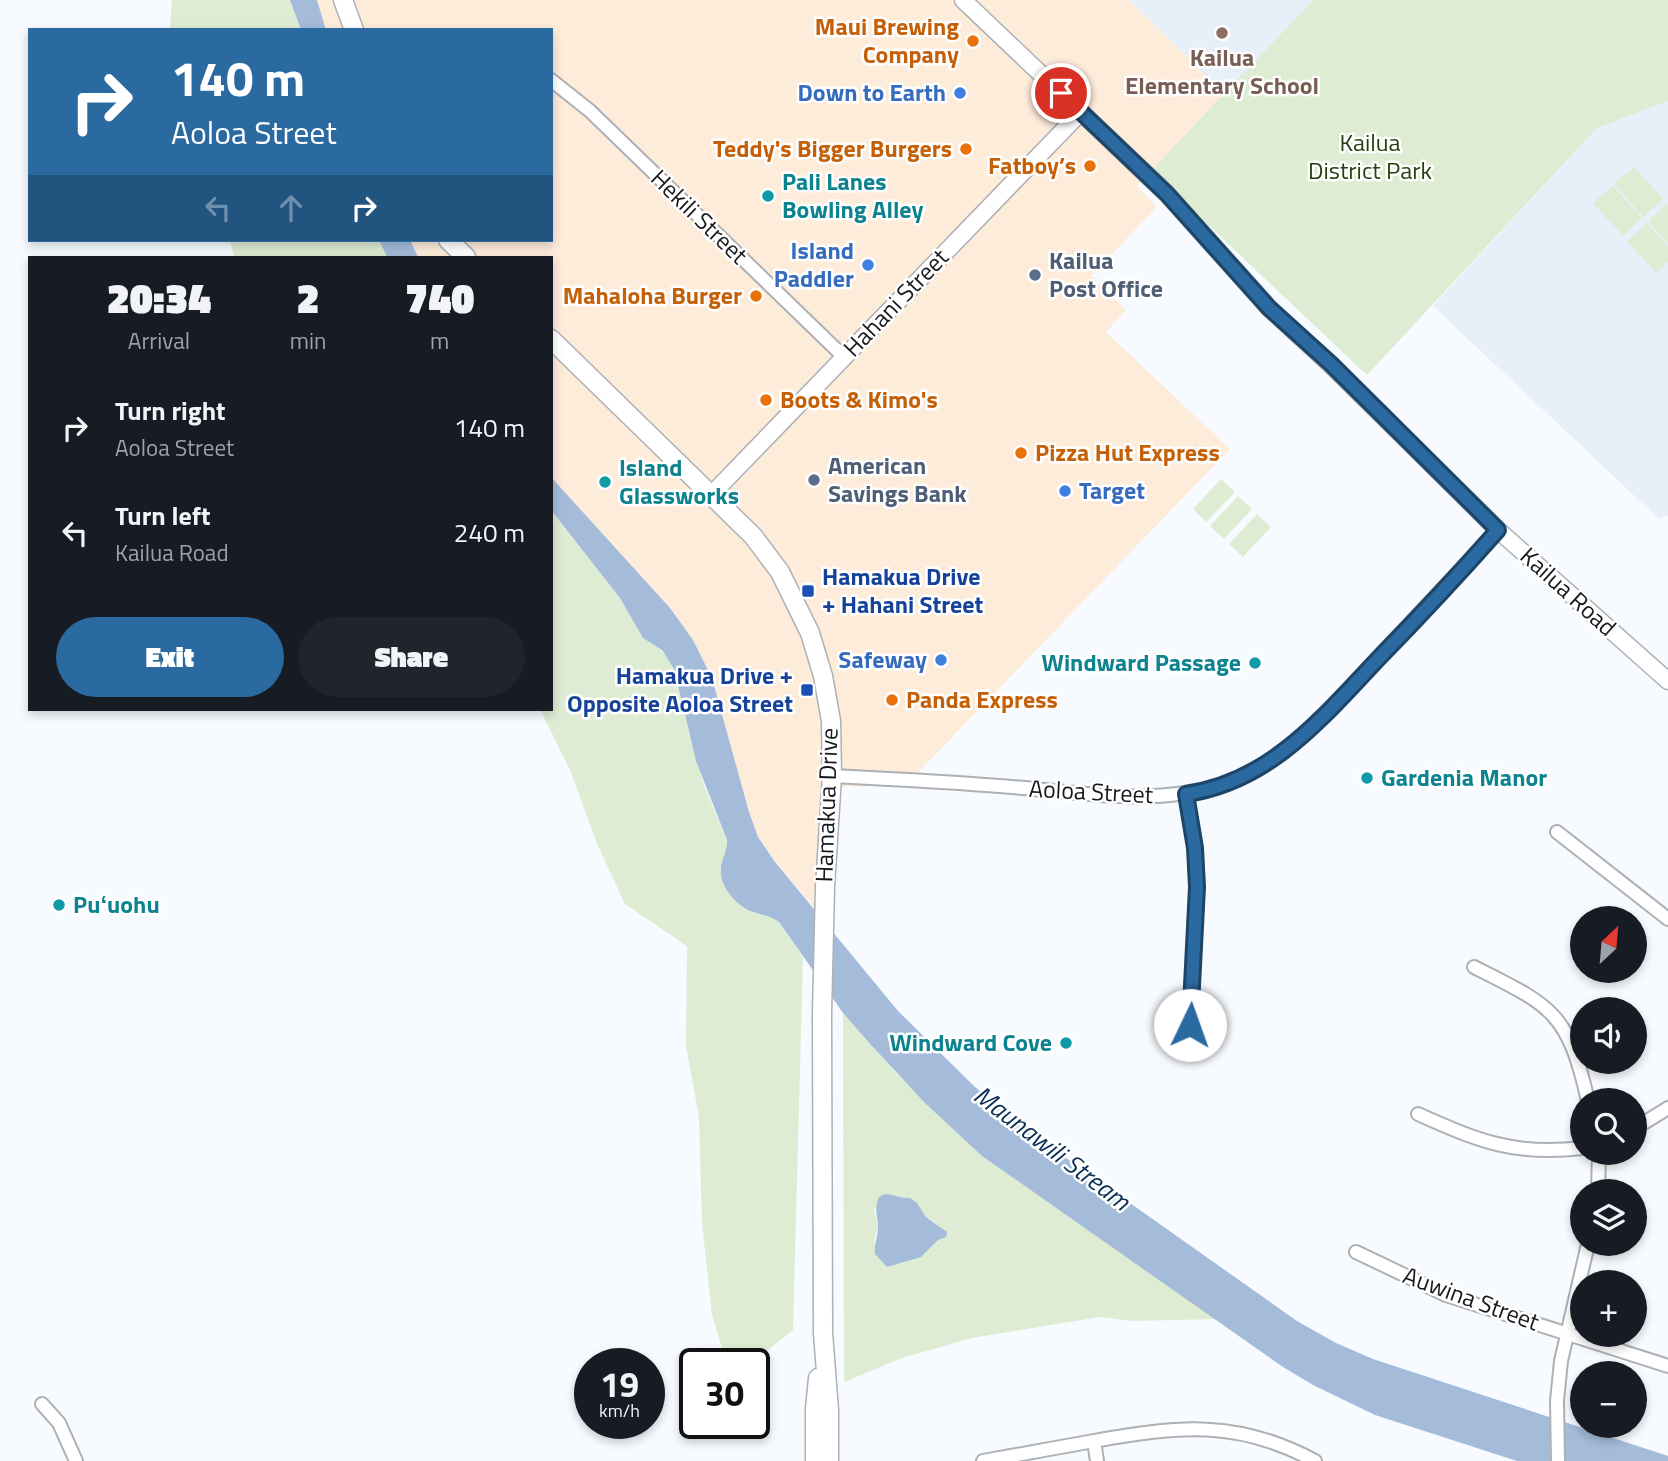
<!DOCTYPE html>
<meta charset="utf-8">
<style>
:root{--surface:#171b24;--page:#20242c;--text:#f1f3f6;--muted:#9ea1a6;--accent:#2b6aa0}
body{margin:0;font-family:"Titillium Web",sans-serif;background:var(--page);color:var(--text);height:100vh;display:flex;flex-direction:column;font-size:26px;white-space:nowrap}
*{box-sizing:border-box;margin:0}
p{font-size:23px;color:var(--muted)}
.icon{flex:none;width:38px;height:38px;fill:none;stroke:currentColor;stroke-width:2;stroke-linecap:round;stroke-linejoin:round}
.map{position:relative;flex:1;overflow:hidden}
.side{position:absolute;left:28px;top:256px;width:525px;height:455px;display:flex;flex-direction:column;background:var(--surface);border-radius:0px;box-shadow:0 4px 10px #0003}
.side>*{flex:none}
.guide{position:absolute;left:28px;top:28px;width:525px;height:214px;border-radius:0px;box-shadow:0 4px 10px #0003;background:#2b6aa0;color:#fff;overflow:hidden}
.needle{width:46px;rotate:26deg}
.fabs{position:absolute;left:1570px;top:906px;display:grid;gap:14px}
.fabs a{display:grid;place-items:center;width:77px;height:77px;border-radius:50%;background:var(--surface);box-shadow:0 4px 10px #0003;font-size:35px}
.speed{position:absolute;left:574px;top:1348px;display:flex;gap:14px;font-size:35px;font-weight:700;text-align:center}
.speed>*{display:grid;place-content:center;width:91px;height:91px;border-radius:50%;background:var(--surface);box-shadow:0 4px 10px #0003;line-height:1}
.speed small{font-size:18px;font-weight:400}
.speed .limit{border:4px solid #111;border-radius:10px;background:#fff;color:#111}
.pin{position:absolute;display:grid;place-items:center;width:60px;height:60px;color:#fff;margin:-30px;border:4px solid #fff;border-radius:50%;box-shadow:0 2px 7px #0007}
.me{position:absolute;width:77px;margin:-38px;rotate:3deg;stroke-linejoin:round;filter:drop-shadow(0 0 5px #0008)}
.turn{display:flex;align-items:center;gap:24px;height:147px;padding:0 28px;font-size:32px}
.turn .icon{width:91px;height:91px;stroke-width:2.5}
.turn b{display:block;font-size:49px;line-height:60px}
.lanes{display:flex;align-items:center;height:66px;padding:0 28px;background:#0003;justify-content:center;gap:35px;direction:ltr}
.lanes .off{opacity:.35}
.eta{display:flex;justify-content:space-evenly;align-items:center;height:119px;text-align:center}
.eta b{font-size:42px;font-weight:800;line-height:49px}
.primary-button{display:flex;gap:14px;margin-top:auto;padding:14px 28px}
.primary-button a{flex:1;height:80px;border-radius:42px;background:var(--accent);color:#fff;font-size:28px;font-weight:800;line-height:80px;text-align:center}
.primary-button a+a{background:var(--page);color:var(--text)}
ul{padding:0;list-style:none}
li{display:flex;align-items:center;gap:21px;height:105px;padding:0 28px}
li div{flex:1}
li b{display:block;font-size:26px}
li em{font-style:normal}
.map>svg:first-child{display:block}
</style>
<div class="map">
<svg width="1668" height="1461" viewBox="0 0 1668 1461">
<rect width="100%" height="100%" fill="#f7fafe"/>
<path fill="#feecdb" d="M317 0H1135L1230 90 1137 186 1157 207 1091 276 1126 310 1106 332 1230 449 906 785 822 787 818 912 775 862 758 837 749 812 712 678 693 640 670 608 551 477V257H418L410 240H551V30H326Z"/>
<path fill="#e7eff8" d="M1129 0H1313L1225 94Z
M1668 101V516L1659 519 1433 306 1597 128Z"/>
<path fill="#deecd4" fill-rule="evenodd" d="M172 0H290L301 30H170Z
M1313 0H1668V101L1597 128 1367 375 1151 171Z
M1634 167 1663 199 1643 217 1614 184Z
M1613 186 1642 218 1623 236 1593 203Z
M1667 204 1668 205V244L1648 221Z
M1647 223 1668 246V262L1656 273 1627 241Z
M230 240H379L387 257H234Z
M1221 479 1235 492 1206 522 1193 509Z
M1238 496 1252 509 1224 539 1210 526Z
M551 510 620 598 643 638 656 645 671 662 677 676 689 735 704 785 727 841V850L720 871 756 913 768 915 779 922 803 957 793 1330 768 1350 726 1361 712 1315 702 1222 699 1118 686 1045 687 946 625 904 598 846 570 770 540 709H551Z
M1257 514 1271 527 1243 557 1229 544Z
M843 1013 898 1075 982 1156 1216 1319 1132 1321 1100 1317 972 1338 902 1358 844 1382ZM885 1194C899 1194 919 1204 926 1217L935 1222 941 1230C933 1256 911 1260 887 1267L874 1241 878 1227 874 1210Z"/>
<path fill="#a4bcda" d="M290 0H317L326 30H301Z
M379 240H410L418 257H387Z
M551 477 670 608 693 640 712 678 749 812 758 837 775 862 898 1011 975 1087 1028 1131 1297 1321 1336 1343 1373 1359 1668 1456V1461H1517L1375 1415 1313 1385 1283 1367 982 1156 925 1103 872 1046 843 1013 779 922C770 916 763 915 753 912 738 907 722 889 721 874 719 862 728 852 727 840L696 761 674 669 662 650 643 638 620 598 551 510Z
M885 1194C894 1194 901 1199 910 1198L917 1203 926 1217 947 1232 946 1237 938 1240 921 1257 887 1267 875 1254C874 1244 878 1236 878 1226 877 1214 874 1209 879 1197Z"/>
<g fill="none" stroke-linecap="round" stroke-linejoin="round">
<defs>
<path id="minor" d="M551 80 590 111 844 357
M832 776C892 779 952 782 1012 787 1128 797 1212 817 1308 732L1498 530
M1186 794 1195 848 1197 887 1190 1025
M1557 832 1668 919
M1474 967C1552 1006 1568 1012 1588 1101
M1418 1114C1478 1141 1515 1156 1582 1148
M1634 1129 1668 1108
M1598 1192 1599 1153
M1356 1252 1446 1295 1668 1366
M42 1404 59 1423 76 1461
M1094 1441 1097 1461
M983 1461C1020 1454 1057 1448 1094 1441 1178 1426 1237 1419 1315 1461
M1558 1461 1557 1401 1561 1361 1588 1244"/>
<path id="tertiary" d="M963 0 1167 194 1269 308 1330 364 1498 530 1668 681
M712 494 1081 112"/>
<path id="secondary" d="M343 0 354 30
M448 240 466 257
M551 339 753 536 780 572 810 633 823 676 831 721 832 776 825 887 822 1014 823 1333 829 1410V1461
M815 1461V1409L818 1378"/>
</defs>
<use href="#minor" stroke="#adb0b4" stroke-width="16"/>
<use href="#tertiary" stroke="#adb0b4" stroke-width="19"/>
<use href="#secondary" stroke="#adb0b4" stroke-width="21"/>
<use href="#minor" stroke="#fff" stroke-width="12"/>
<use href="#tertiary" stroke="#fff" stroke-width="16"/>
<use href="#secondary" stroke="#fff" stroke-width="18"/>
</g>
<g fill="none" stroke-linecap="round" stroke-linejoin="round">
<defs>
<path id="route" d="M1061 93 1167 194 1269 308 1331 364 1498 530C1459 574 1419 617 1378 659 1323 717 1270 782 1186 794L1195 848 1197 887 1190 1025"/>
</defs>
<use href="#route" stroke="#1c4568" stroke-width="18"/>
<use href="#route" stroke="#2b6aa0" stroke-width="12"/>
</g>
<circle fill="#8d6e63" stroke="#fff" stroke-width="2.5" cx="1222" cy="33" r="7"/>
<g fill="#e8710a" stroke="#fff" stroke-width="2.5">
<circle cx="973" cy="41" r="7"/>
<circle cx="966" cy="149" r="7"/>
<circle cx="1090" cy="166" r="7"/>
<circle cx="756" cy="296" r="7"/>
<circle cx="766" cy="400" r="7"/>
<circle cx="1021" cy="453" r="7"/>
<circle cx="892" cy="700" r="7"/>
</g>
<g fill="#3f7fe0" stroke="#fff" stroke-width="2.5">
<circle cx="960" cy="93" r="7"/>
<circle cx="868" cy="265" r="7"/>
<circle cx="1065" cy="491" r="7"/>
<circle cx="941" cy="660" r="7"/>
</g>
<g fill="#0f9aa8" stroke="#fff" stroke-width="2.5">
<circle cx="768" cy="196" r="7"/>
<circle cx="605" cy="482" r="7"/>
<circle cx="1255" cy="663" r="7"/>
<circle cx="1367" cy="778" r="7"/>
<circle cx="59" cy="905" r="7"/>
<circle cx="1066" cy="1043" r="7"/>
</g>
<g fill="#5c6f8a" stroke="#fff" stroke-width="2.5">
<circle cx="1035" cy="275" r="7"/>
<circle cx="814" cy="480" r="7"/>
</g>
<g fill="#1a4fb4" stroke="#fff" stroke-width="2.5">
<rect x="801" y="584" width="14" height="14" rx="3.5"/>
<rect x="800" y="683" width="14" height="14" rx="3.5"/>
</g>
<g text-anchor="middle" stroke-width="5" stroke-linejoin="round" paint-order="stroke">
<g font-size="24" font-weight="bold" fill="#c56008" stroke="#fff" text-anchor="end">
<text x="959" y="35">Maui Brewing<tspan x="959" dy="28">Company</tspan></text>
<text x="952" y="157">Teddy's Bigger Burgers</text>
<text x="1076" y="174">Fatboy’s</text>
<text x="742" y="304">Mahaloha Burger</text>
<text x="780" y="408" text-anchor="start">Boots &amp; Kimo's</text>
<text x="1035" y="461" text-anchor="start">Pizza Hut Express</text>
<text x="906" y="708" text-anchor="start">Panda Express</text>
</g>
<g font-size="24" font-weight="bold" fill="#785e54" stroke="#fff">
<text x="1222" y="66">Kailua<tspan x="1222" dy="28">Elementary School</tspan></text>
</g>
<g font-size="24" font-weight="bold" fill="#366cbe" stroke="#fff" text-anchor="end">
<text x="946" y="101">Down to Earth</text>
<text x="854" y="259">Island<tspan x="854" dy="28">Paddler</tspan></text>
<text x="1079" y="499" text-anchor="start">Target</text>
<text x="927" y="668">Safeway</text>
</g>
<g font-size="24" fill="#27400e" stroke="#fff">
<text x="1370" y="151">Kailua<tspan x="1370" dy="28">District Park</tspan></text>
</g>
<g font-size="24" font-weight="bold" fill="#0d838f" stroke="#fff" text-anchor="start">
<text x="782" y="190">Pali Lanes<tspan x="782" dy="28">Bowling Alley</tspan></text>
<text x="619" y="476">Island<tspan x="619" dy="28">Glassworks</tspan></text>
<text x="1241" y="671" text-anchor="end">Windward Passage</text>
<text x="1381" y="786">Gardenia Manor</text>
<text x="73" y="913">Puʻuohu</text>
<text x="1052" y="1051" text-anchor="end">Windward Cove</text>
</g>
<g font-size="24" fill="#18191b" stroke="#fff">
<text transform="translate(699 217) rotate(44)" y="8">Hekili Street</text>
<text transform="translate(896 303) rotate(-46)" y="8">Hahani Street</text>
<text transform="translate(1568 592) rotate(42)" y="8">Kailua Road</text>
<text transform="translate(1091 792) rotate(3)" y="8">Aoloa Street</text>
<text transform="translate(827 805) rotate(-88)" y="8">Hamakua Drive</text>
<text transform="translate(1471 1299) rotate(20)" y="8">Auwina Street</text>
</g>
<g font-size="24" font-weight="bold" fill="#4e5e75" stroke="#fff" text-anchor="start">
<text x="1049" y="269">Kailua<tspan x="1049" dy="28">Post Office</tspan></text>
<text x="828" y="474">American<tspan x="828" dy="28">Savings Bank</tspan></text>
</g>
<g font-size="24" font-weight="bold" fill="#164399" stroke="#fff" text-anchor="start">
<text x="822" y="585">Hamakua Drive<tspan x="822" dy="28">+ Hahani Street</tspan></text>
<text x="793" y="684" text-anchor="end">Hamakua Drive +<tspan x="793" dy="28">Opposite Aoloa Street</tspan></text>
</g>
<g font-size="26" font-style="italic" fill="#0c3056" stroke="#fff">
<text transform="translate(1052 1148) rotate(37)" y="9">Maunawili Stream</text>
</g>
</g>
</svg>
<div class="fabs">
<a><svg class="needle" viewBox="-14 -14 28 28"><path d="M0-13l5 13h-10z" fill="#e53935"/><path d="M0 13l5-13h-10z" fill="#9ea1a6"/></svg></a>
<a><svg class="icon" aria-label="sound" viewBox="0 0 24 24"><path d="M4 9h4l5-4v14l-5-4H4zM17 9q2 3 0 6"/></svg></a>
<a><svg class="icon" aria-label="search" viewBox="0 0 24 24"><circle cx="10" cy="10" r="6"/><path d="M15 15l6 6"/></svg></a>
<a><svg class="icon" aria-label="layers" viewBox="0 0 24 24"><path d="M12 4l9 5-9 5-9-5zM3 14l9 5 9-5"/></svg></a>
<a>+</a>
<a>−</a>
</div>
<div class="speed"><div>19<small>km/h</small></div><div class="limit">30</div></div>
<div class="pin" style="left:1061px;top:93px;background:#d93025"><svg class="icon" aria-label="arrive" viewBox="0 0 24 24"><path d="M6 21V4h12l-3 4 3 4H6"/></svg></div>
<svg class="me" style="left:1190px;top:1025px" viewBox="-20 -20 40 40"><circle r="19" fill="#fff"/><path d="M0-13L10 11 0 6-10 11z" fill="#2b6aa0"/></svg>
<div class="guide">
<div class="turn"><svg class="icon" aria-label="right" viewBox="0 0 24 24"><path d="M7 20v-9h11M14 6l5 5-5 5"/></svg><div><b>140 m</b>Aoloa Street</div></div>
<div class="lanes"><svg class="icon off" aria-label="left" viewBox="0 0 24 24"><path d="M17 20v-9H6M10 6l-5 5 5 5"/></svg><svg class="icon off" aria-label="ahead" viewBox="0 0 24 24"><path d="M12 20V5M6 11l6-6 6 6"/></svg><svg class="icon" aria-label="right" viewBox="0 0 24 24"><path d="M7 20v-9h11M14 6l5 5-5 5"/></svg></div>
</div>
<section class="side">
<div class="eta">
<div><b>20:34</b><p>Arrival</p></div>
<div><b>2</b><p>min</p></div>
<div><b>740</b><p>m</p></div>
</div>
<ul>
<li><svg class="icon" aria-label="right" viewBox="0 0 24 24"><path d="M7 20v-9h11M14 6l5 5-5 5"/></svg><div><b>Turn right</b><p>Aoloa Street</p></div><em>140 m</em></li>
<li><svg class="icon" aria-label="left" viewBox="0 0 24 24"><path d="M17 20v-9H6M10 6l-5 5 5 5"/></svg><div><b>Turn left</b><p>Kailua Road</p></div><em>240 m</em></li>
</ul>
<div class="primary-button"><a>Exit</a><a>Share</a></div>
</section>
</div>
